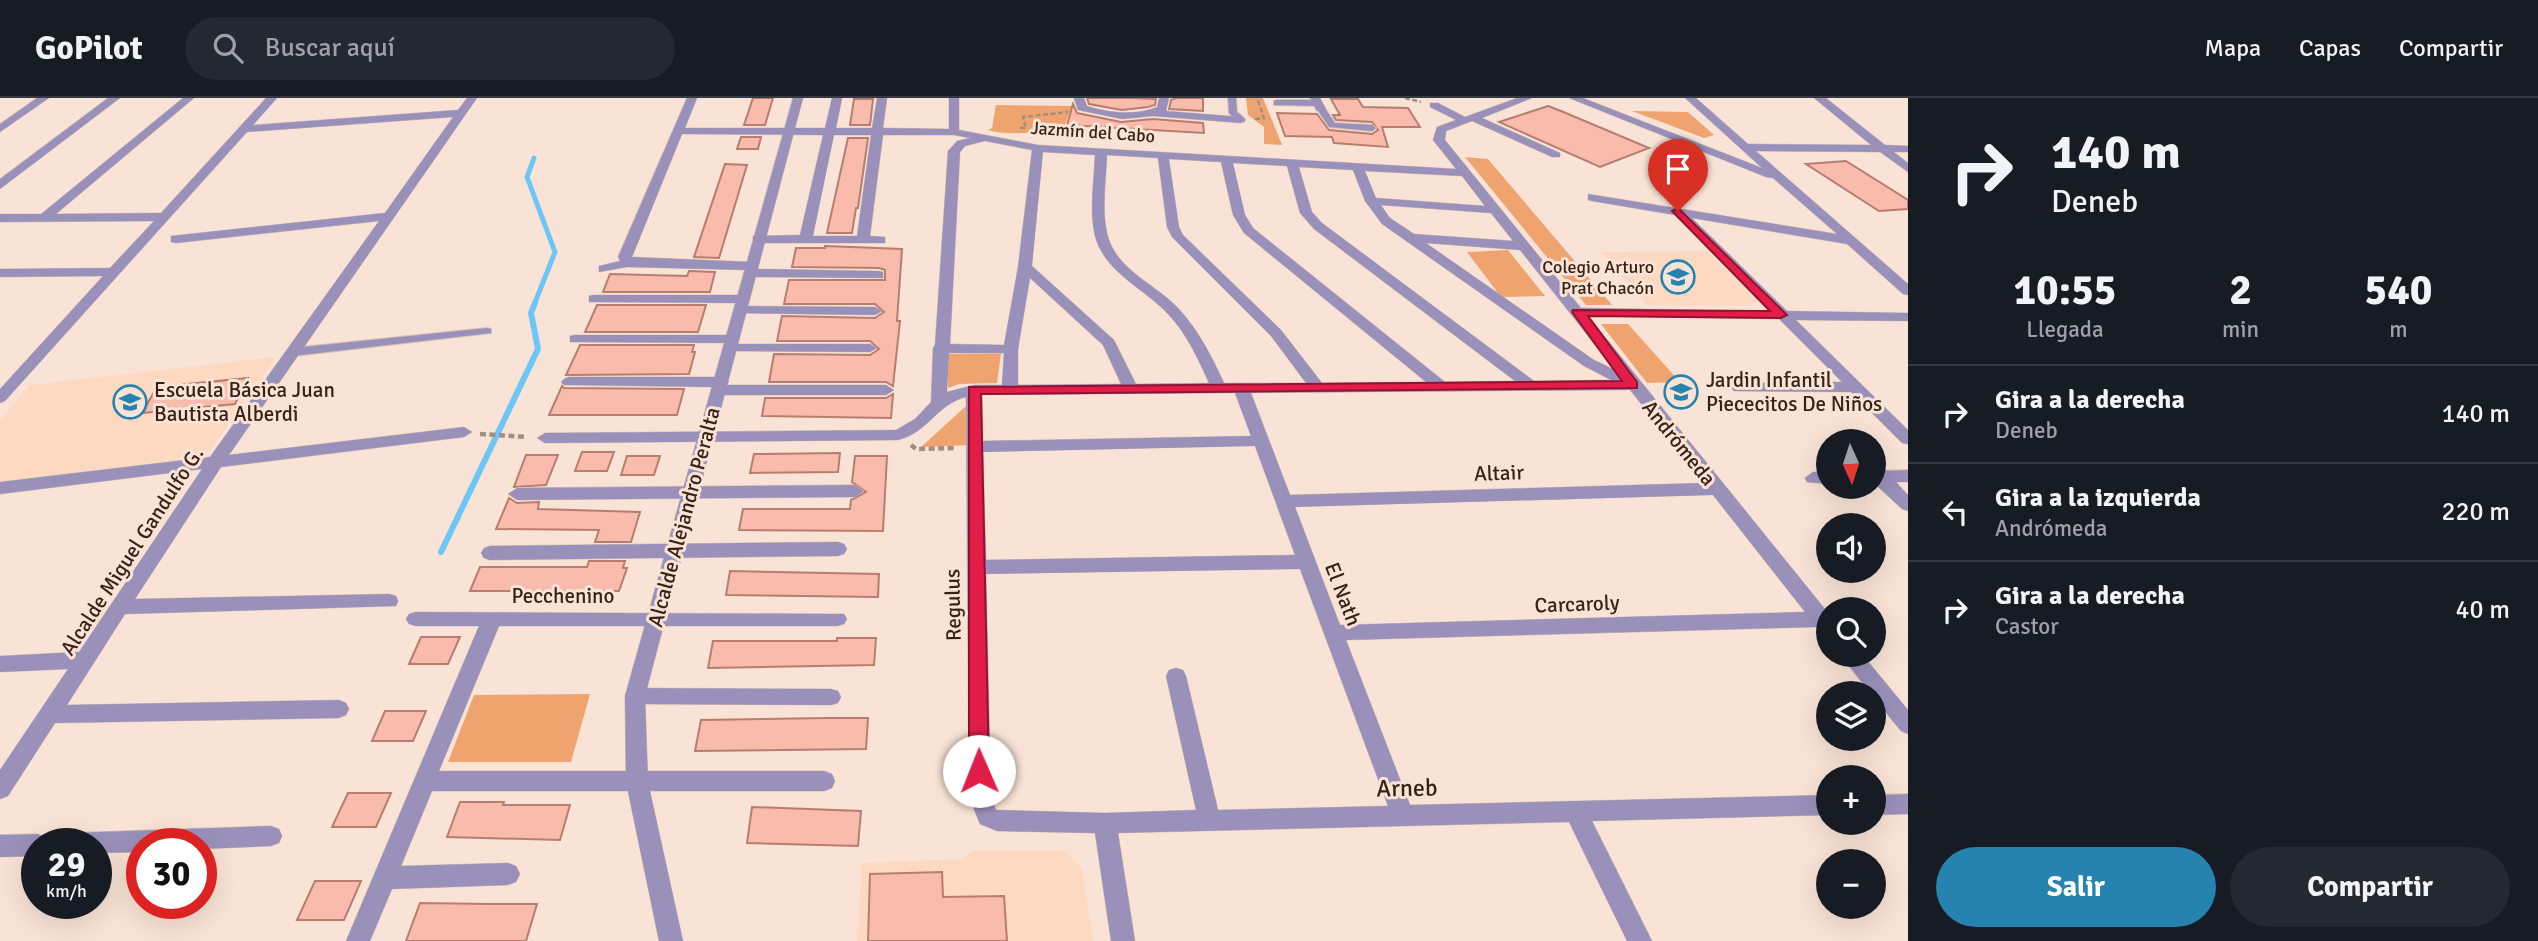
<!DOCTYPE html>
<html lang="es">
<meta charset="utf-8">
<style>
:root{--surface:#171b24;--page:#242831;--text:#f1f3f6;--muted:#9ea1a6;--line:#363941;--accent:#2682af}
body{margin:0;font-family:Signika,sans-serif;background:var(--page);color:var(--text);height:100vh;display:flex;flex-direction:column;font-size:26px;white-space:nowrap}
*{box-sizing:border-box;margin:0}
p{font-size:23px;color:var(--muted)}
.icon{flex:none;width:38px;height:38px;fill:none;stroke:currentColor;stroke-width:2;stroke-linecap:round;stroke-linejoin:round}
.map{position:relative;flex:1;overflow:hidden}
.drawer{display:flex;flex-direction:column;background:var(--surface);width:630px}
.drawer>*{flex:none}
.banner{background:#171b24;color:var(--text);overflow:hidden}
.needle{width:46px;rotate:177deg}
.buttons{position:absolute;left:1816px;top:331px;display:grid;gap:14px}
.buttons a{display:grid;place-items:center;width:70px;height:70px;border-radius:50%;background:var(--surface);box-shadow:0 7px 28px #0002;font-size:35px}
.speed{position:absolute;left:21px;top:730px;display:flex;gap:14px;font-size:35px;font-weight:700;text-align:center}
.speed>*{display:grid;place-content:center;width:91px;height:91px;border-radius:50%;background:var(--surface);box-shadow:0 7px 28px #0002;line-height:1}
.speed small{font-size:18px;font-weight:400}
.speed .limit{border:10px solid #d22;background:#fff;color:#111}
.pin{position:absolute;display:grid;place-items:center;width:60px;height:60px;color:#fff;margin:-72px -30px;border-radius:50% 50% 50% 0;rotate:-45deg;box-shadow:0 0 7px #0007}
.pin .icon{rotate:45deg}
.me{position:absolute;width:77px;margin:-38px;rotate:359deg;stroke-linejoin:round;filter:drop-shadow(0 0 5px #0008)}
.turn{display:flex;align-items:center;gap:24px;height:147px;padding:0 28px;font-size:32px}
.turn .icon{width:91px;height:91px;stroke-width:2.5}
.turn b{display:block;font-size:49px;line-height:60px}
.eta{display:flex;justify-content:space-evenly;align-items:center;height:119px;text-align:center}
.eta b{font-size:42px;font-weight:700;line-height:49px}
.cta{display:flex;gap:14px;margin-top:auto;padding:14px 28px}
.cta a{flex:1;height:80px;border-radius:42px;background:var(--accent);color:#fff;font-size:28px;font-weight:700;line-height:80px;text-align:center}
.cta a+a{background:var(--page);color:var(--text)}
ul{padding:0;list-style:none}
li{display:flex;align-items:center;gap:21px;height:98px;padding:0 28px;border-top:2px solid var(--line)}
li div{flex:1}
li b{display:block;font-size:26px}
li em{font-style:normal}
header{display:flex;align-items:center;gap:42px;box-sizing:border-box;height:98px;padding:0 35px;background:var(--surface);border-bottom:2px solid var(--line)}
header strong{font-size:33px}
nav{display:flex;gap:38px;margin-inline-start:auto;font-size:24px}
.search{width:490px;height:63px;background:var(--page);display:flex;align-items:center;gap:18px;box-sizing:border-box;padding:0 24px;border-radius:38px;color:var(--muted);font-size:26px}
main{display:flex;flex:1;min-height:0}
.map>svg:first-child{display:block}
</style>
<header>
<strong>GoPilot</strong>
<div class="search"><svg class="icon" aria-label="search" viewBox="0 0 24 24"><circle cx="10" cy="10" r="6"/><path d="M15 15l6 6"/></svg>Buscar aquí</div>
<nav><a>Mapa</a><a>Capas</a><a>Compartir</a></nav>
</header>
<main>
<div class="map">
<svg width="1908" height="843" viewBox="0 0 1908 843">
<rect width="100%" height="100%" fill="#f9e3d6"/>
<path fill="#fdd9c2" d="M1707 153 1758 204 1750 208 1647 207 1601 154Z
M276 259 211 351 194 360 0 384V322L30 287Z
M1064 752 1082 771 1093 843H857L862 765 964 761 971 753Z"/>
<path fill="#efa470" d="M1246 0H1263L1282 47 1264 46V29L1248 17Z
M996 7 1072 8 1062 34C1038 32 1009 39 988 32L992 30Z
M1632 13 1688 14 1714 37 1704 40Z
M1465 59 1488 61 1612 207H1586Z
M1508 152 1545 198 1501 199 1467 154Z
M1601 226H1628L1680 284 1647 285Z
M1001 255 997 285 959 286 948 290 947 256Z
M966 308 970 347 921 349Z
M590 596 571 664H448L474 597Z"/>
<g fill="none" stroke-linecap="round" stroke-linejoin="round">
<path stroke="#6cc6f7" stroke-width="5" d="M534 60 527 79 555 154 534 207"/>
<path stroke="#6cc6f7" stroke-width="6" d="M441 454 538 251 531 215 535 205"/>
</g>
<path fill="#f9bbac" stroke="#b77e6f" stroke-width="2" d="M753 0H773L765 27H744Z
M1087 0H1132L1156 1 1155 7 1148 9 1122 12 1089 6Z
M1176 0H1203V13L1169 11 1171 2Z
M854 1H873L870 27H850Z
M1331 1H1358L1363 9 1408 10 1420 29H1382L1388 49 1334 45 1332 39 1285 38 1277 15 1317 16 1329 32 1372 36 1378 32 1372 24 1336 22 1333 17H1340Z
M1073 6 1077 15 1121 24 1153 21 1203 25 1204 35 1067 27Z
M1548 8 1561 13 1649 50 1600 69 1499 24Z
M741 39H761L758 51H737Z
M848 40H868L858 110H856L852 135H827Z
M1846 63 1908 102V111L1879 113 1806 66Z
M725 66 747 67 719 160 694 159Z
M825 148 902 151 897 223H900L893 288 886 284H769L774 256 870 257 879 251 870 243H777L782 218 875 220 884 214 875 206H784L789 182H885V172L879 170 792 169 796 150H825Z
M689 173 715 174 710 194H603L610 176 687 178Z
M597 207H706L698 234H585Z
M580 247H694L692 254H695L689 276 566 277Z
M248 280 235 306 142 315 157 289Z
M562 288 564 290 684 291 677 317H549Z
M893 296 891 320 762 318 765 300H886Z
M582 354H614L607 373H575Z
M840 355 838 374 750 375 754 356Z
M526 357H558L546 387 514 389Z
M627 358H660L654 377H621Z
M855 358H887L883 433 739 432 743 411H850L851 402 866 394 852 384Z
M509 400 517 405 539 404 538 411 640 414 631 444H595L599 432 496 431Z
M589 463H625L623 470H627L619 493H470L480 469H587Z
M730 473 879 476 878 499 726 497Z
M421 539H460L448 566H409Z
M837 540H876L874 567 708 570 713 543H837Z
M385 613H426L413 643H372Z
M827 620H868L866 651 695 653 701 622Z
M348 695H391L376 729H332Z
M460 704H504L503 707H570L560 742 447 739Z
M752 709 861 713 858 748 747 745Z
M942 774 943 799 1004 798 1007 843H868L870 776Z
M315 783H361L344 822H297Z
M420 805 490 806H537L526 843H406Z"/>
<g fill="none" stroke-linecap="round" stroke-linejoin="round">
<defs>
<path id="service" d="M1228 0H1236L1237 14 1244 20V24H1238L1229 15Z
M1277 2H1317L1321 5 1317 8 1274 7V3Z
M1318 9H1324L1335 25 1372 27 1376 30 1372 33 1329 29 1317 11Z
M487 230 491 231V235L293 258 287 254 293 250Z"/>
<path id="minor" d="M37 0H49L0 34V26Z
M108 0H120L0 91V81Z
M183 0H194L56 116 161 115 266 0H277L253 27 458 12 467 0H477L229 357 464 329 472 334 464 339 221 369 135 501 389 496 396 498 398 503 396 508 125 516 67 607 339 602 346 605 349 611 346 617 339 620 55 625 8 698 0 701V672L68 571 0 574V558L79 554 202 371 0 396V384L210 359 379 123 176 145 171 144V138L385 115 453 19 247 34 5 303 0 305V291L103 178 0 179V171L110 170 154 123 0 124V116H41Z
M687 0H697L685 30H825L832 0H842L836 30H872L877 0H887L883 30 949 31V0H959V32L1038 47 1456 71 1433 42 1437 29 1456 22 1430 9V5H1438L1465 19 1517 0H1532L1482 20 1560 55V59H1552L1472 23 1446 33 1445 42 1581 210 1771 213 1675 117 1592 103 1588 102V96L1837 136 1773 80 1766 79 1569 0H1583L1762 70 1685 0H1696L1748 46 1871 47 1814 0H1826L1885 47 1908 48V54H1894L1908 65V74L1880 54 1756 53 1908 186V197L1903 196 1847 146 1692 120 1787 213 1908 215V223L1796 222 1908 332V346L1902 345 1851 294 1734 293 1731 290 1734 287 1739 285 1842 284 1779 221 1588 218 1829 516V537L1822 535 1817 529 1346 542 1410 707 1829 697V717L1592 723 1652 843H1627L1569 724 1118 735 1135 843H1111L1095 735 997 733 980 726 969 699 966 299C937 306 929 334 898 342L545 345 537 340 545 335 896 332 915 321 931 304 933 250 935 247 948 53 957 43 970 40 954 37H883L870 138 885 139V145H758L753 144V138L800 137 823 37 682 36 632 159 752 164 759 168 756 171 878 173 883 174V180L750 179 743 175 747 172 627 169 599 174V168L620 163 618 159ZM834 37H871L857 138H813ZM985 43 1032 52 1018 169 1004 247 950 246 960 54 965 48ZM1043 54 1095 57C1094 83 1089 112 1095 138 1105 175 1144 190 1168 216 1187 236 1198 261 1209 285L1136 286 1114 242 1032 168ZM1107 57 1158 60 1167 129 1172 139 1271 238 1306 285H1224C1212 259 1199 233 1179 211 1157 187 1118 173 1108 139 1101 113 1106 84 1107 57ZM1169 61 1221 64 1233 117 1244 135 1426 284 1322 285 1281 232 1183 137 1179 129ZM1233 65 1287 68 1300 115 1314 131 1515 283 1445 284 1253 130 1245 117ZM1299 69 1353 72 1365 103 1382 126 1584 268 1611 282 1534 283 1322 125 1312 114ZM1365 73 1462 78 1485 108 1376 100ZM1381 107 1491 115 1513 143 1414 136 1390 120ZM1426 145 1520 152 1615 272 1594 262ZM1030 180 1103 247 1121 286 1018 287V251ZM949 255H1004L1002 287H974L947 294ZM1630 292 1704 385 1290 397 1251 295ZM1235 295 1251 338 983 343 982 297ZM1255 348 1295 457 986 462 983 354ZM1713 397 1805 514 1340 527 1295 409ZM1300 471 1388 708 1218 712 1186 578 1183 572 1176 570 1169 572 1166 578 1196 712 1105 715 996 712 991 699 986 476Z
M1074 0H1084L1087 8C1109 15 1135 18 1157 9L1159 0H1169L1166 13 1241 19 1246 22 1241 25 1153 18 1122 21 1078 12Z
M1310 0H1320L1326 11 1325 13H1317Z
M594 197H743L750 201 743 205 589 204V198Z
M740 208 875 209 882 213 875 217 735 215V209Z
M575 237H732L739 241 732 245 570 244V238Z
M730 246H870L877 250 870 254 725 253 723 250Z
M569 279H721L726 281 729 284 726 287H886L894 292 886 297H719L714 295 711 292 714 289 564 287 561 284 564 281Z
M1908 372V384H1896L1908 397V413L1902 411 1874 385V373Z
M1813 374H1829V386L1807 384 1805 380Z
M855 387 864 393 855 399 517 402 508 396 517 390Z
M838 444 844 446 847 451 844 456 838 458 490 462 484 460 481 455 484 450 490 448Z
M416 514 844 516 847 521 844 526 837 528H499L439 673H824L832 676 835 683 832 690 824 693H432L401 768 508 765 516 768 520 776 516 784 508 787 392 791 370 843H346L479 528H416L409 526 406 521 409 516Z
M1840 556H1862L1908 612V636L1901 633 1874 600V595H1870Z
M635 590 831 591 838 593 841 599 838 605 831 607 635 606 628 604 625 598 628 592Z
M1908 696V716L1874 717V697Z
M271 728 279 731 282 738 279 745 271 748 201 751V746H142V754L96 755V746H57L60 738 68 735Z
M37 736 45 739 48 746H37V758L0 759V737Z"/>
<path id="tertiary" d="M793 0H803L645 598 648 684 683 843H659L626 684 625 598Z"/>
</defs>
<use href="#service" stroke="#d6c0b3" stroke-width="2"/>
<use href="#minor" stroke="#d6c0b3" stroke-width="1"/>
<use href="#tertiary" stroke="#d6c0b3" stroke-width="1"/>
<path stroke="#a48e81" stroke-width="2.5" stroke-dasharray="5 2.5" stroke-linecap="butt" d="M1405 0 1421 4
M1255 21 1264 20 1257 0
M1020 30H1026L1023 19 1068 14"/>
<path stroke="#a48e81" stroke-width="4.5" stroke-dasharray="6 3.5" stroke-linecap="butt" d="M480 336 527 339
M911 347 916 351 957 350"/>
<use href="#service" fill="#9a91bb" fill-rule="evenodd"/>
<use href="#minor" fill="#9a91bb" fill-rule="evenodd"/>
<use href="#tertiary" fill="#9a91bb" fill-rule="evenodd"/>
</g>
<path fill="#e11d48" stroke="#92132f" stroke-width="2" d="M1678 110 1787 217 1781 220 1588 218 1637 284V290L981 296 989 673 986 679 979 682 972 679 969 673V289L1622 283 1572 214 1573 212 1770 213 1674 115 1672 113Z"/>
<defs>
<symbol id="school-ring" viewBox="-11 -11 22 22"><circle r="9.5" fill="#f9e3d6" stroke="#2682af" stroke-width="1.5"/><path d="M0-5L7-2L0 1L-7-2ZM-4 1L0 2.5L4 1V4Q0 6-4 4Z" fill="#2682af"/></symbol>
</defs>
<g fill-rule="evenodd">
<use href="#school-ring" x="1659" y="160" width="38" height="38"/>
<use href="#school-ring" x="1662" y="275" width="38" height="38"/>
<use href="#school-ring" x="111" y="285" width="38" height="38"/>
</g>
<g text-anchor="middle" stroke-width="6" stroke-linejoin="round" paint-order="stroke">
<g font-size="18" fill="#372316" stroke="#f9e3d6">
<text transform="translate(1093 34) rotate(4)" y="6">Jazmín del Cabo</text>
</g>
<g font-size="18" fill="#372316" stroke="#f9e3d6" text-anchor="end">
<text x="1654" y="175">Colegio Arturo<tspan x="1654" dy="21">Prat Chacón</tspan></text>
</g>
<g font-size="21" fill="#372316" stroke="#f9e3d6" text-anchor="start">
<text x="1706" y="289">Jardin Infantil<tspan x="1706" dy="24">Piececitos De Niños</tspan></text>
<text x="154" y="299">Escuela Básica Juan<tspan x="154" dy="24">Bautista Alberdi</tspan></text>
</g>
<g font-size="21" fill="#372316" stroke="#f9e3d6">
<text transform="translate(1679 345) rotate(51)" y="7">Andrómeda</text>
<text transform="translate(1499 375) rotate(-2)" y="7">Altair</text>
<text transform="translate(684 419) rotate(-75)" y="7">Alcalde Alejandro Peralta</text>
<text transform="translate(132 453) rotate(-57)" y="7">Alcalde Miguel Gandulfo G.</text>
<text transform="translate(1343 496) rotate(69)" y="7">El Nath</text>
<text x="563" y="505">Pecchenino</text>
<text transform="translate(1577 506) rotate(-2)" y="7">Carcaroly</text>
<text transform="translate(953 507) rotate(-91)" y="7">Regulus</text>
</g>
<g font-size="24" fill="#372316" stroke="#f9e3d6">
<text transform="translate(1407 690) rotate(-1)" y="8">Arneb</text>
</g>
</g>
</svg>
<div class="buttons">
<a><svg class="needle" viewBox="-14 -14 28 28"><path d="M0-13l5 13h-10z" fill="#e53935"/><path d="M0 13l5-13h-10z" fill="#9ea1a6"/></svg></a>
<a><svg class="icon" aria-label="sound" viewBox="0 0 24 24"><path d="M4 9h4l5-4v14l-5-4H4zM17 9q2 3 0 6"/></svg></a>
<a><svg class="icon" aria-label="search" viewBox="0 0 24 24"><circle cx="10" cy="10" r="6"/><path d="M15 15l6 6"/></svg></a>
<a><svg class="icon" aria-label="layers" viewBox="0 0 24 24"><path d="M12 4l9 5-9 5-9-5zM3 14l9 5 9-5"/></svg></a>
<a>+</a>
<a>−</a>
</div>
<div class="speed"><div>29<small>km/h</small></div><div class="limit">30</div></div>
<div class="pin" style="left:1678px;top:113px;background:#d93025"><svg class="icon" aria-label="arrive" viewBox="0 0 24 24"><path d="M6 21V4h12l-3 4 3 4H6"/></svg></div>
<svg class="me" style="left:979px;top:673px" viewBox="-20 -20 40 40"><circle r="19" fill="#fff"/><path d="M0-13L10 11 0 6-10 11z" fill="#e11d48"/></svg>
</div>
<section class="drawer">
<div class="banner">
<div class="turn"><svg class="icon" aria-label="right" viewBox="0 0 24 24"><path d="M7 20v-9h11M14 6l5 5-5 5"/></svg><div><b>140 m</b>Deneb</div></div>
</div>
<div class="eta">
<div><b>10:55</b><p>Llegada</p></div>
<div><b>2</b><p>min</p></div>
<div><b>540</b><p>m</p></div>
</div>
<ul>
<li><svg class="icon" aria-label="right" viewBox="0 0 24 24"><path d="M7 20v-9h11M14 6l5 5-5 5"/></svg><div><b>Gira a la derecha</b><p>Deneb</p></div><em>140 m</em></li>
<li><svg class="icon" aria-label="left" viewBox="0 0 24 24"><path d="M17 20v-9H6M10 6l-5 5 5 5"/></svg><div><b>Gira a la izquierda</b><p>Andrómeda</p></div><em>220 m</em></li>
<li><svg class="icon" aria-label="right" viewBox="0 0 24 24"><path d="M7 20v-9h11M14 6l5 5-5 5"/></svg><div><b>Gira a la derecha</b><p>Castor</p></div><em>40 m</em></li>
</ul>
<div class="cta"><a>Salir</a><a>Compartir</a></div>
</section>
</main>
